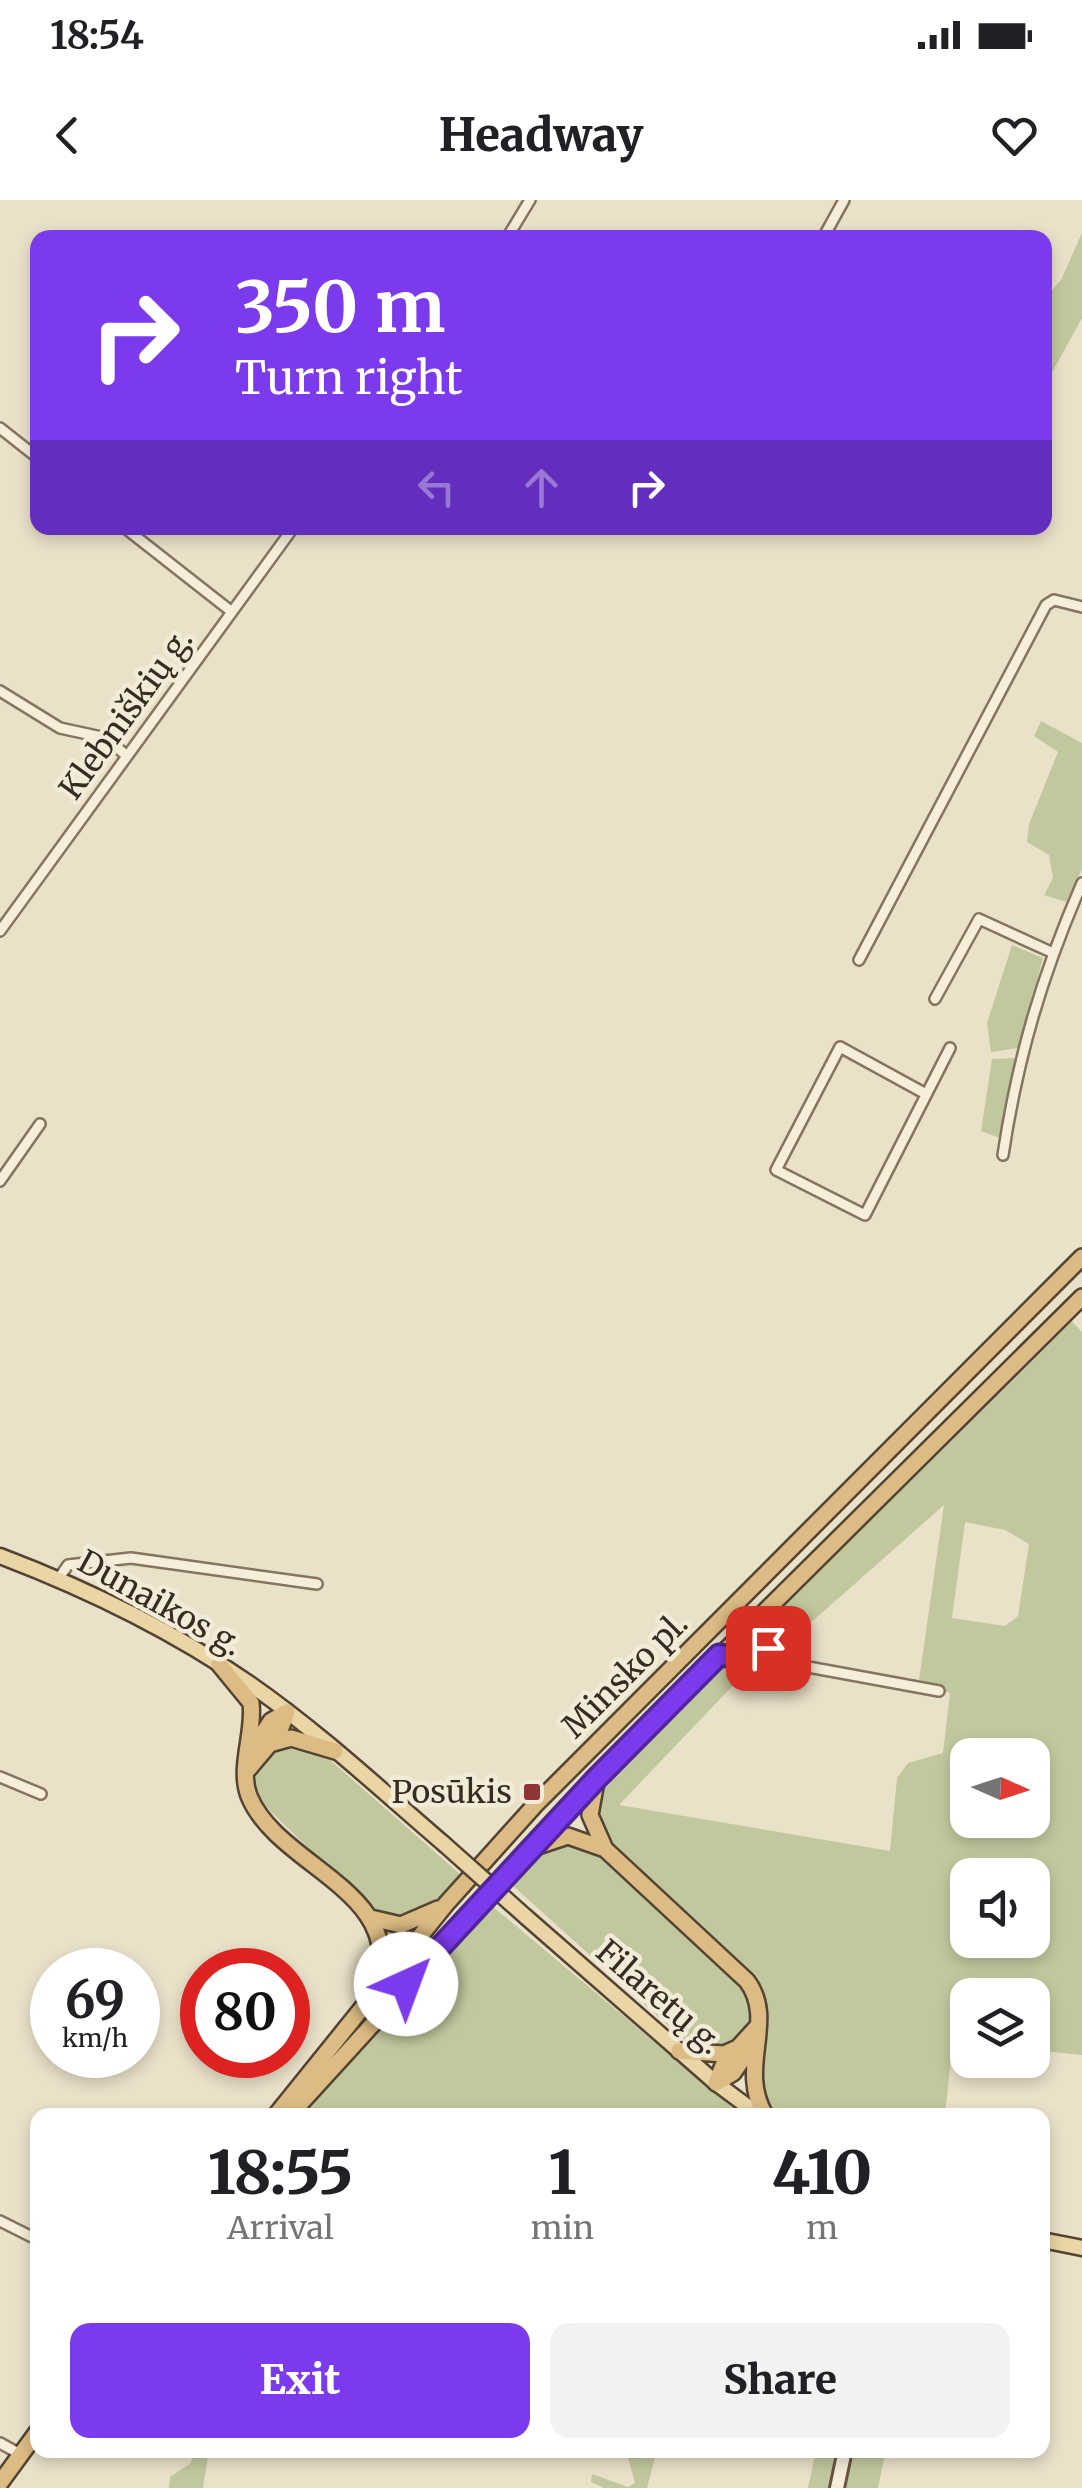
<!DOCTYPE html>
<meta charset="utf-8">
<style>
:root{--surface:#fff;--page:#f2f2f2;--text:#202124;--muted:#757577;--accent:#7c3aed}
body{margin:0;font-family:Merriweather,serif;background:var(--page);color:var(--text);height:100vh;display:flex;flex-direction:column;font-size:38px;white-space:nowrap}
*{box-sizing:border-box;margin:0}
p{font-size:32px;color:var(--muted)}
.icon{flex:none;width:55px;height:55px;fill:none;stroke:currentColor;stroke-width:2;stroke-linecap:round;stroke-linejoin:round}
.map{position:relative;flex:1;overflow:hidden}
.sheet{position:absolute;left:30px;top:1908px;width:1020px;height:350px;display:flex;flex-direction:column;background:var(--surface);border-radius:20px;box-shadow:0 5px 15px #0003}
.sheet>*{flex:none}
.banner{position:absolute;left:30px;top:30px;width:1022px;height:305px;border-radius:20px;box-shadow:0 5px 15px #0003;background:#7c3aed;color:#fff;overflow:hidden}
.needle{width:65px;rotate:93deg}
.buttons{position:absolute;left:950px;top:1538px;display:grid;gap:20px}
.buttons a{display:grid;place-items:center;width:100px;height:100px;border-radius:20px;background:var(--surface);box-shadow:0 5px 15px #0003;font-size:50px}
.speed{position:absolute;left:30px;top:1748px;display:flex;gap:20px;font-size:50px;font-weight:700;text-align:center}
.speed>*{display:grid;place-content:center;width:130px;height:130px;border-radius:50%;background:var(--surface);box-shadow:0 5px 15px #0003;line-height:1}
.speed small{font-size:25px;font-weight:400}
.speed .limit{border:15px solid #d22;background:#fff;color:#111}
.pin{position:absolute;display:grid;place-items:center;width:85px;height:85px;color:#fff;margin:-42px;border-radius:20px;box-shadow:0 5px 15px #0006}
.me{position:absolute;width:110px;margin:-55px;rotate:43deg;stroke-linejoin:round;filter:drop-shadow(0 0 8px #0008)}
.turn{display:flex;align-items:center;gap:35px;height:210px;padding:0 40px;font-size:45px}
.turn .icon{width:130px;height:130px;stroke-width:2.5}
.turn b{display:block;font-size:70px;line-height:85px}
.lanes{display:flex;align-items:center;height:95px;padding:0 40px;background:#0003;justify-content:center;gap:50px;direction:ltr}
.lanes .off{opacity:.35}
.eta{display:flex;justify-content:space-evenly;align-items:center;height:170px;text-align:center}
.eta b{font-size:60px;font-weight:800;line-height:70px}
.button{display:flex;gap:20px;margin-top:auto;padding:20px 40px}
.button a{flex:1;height:115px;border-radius:20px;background:var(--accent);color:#fff;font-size:40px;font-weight:800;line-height:115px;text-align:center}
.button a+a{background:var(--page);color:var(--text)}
.status{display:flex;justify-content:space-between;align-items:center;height:70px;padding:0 50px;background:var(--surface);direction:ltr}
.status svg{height:28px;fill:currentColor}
header{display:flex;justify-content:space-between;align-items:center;height:130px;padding:0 40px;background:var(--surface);font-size:45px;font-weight:800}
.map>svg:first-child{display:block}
</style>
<div class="status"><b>18:54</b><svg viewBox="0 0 49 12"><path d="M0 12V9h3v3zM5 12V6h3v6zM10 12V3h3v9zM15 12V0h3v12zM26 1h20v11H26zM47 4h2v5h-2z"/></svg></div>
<header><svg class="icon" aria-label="back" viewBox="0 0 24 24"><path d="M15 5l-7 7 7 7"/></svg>Headway<svg class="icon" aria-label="heart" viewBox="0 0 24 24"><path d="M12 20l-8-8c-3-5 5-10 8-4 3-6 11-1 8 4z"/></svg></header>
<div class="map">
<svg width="1082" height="2288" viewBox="0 0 1082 2288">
<rect width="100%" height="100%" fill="#eae1c9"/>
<path fill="#c2c89e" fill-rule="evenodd" d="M1082 33V118L1045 185V98L1061 80Z
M1041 521 1082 543V669L1066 702 1044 695 1053 678 1049 655 1027 642 1029 624 1058 552 1034 536Z
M1012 745 1043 758 1018 848 991 852 987 823Z
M1016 858 1000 938 981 931 992 859Z
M1071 1120 1082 1132V1855L1033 1850 1032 1795H968L967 1843 952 1849 945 1915H780C735 1881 783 1828 761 1786L605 1638 595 1619 600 1590ZM944 1305 919 1480 950 1493 943 1553 908 1563 897 1578 890 1651 619 1605 741 1477 781 1449ZM965 1322 1005 1330 1029 1344 1018 1416 1005 1426 952 1418ZM968 1555H1032V1620H968ZM968 1675H1032V1740H968Z
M280 1543 321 1552 460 1674 433 1705 407 1720 368 1706 264 1605 254 1584 255 1567Z
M560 1641 596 1649 743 1788 753 1810 751 1828C728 1850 713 1853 684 1840L511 1684 539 1652Z
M491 1705 742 1915H300Z
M194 2250H209L203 2288H169L170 2277 191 2263Z
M626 2250H657L647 2288H604L591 2282 592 2274 628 2287 635 2283Z
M816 2250H886L878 2288H808Z"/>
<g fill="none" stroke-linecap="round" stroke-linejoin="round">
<defs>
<path id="minor" d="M507 38 530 0
M823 38 844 0
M0 228 38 258
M125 328 232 412
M0 491 60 528 106 538 127 556
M0 731 293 328
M859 760 1046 405 1054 400 1082 407
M935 799 979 719 1051 752
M926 894 840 847 776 970 865 1015 950 848
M1003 955C1018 856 1042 775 1082 683
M0 981 40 924
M59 1378 68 1365 131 1358 317 1384
M781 1462 939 1491
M0 1577 41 1594
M0 2021 38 2040
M0 2243 20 2254"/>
<path id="secondary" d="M837 2288 845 2250"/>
<path id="primary" d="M0 1356C87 1389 173 1431 250 1484 319 1532 381 1590 444 1644
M526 1717 716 1883 759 1915
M1042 2040 1082 2048"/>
<path id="trunk" d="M769 1408 765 1440 781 1462
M719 1455 779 1462
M219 1464 251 1503C255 1533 238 1567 249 1596 277 1666 406 1691 377 1783
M273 1543 291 1538 335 1551
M252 1550 271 1521 287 1512
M246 1572 279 1533 287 1512
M596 1582 590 1615 605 1649
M538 1646 568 1636 605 1649 747 1781C777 1821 737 1867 765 1915
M371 1718 401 1725 438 1709
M679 1851 724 1854 735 1849
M716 1883 724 1863 756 1828
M716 1883 733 1873 752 1846
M276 1915 446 1704 535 1605 1082 1057
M290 1915 597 1578 1082 1097
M0 2283 38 2231"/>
</defs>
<use href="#minor" stroke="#85745f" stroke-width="14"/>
<use href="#secondary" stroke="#675542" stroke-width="18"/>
<use href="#primary" stroke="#534333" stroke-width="19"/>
<use href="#trunk" stroke="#534333" stroke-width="20"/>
<use href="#minor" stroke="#f6eedb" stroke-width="9"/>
<use href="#secondary" stroke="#f6eedb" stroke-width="12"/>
<use href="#primary" stroke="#e9d5a5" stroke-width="14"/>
<use href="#trunk" stroke="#dcbc84" stroke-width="15"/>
<defs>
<path id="primary-bridge" d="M444 1644 526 1717"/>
</defs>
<use href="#primary-bridge" stroke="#534333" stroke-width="19" stroke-linecap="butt"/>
<use href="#primary-bridge" stroke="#e9d5a5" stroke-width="14"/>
</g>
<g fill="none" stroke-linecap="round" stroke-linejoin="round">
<defs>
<path id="route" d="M406 1784 597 1578 719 1455 781 1462 768 1448"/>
</defs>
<use href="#route" stroke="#51269a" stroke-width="25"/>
<use href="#route" stroke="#7c3aed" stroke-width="18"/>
</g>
<rect fill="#8e3635" stroke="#f2ebd8" stroke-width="4" x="522" y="1582" width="20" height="20" rx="5"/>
<g text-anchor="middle" stroke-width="9" stroke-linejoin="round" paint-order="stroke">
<g font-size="32" fill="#372c21" stroke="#f2ebd8">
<text transform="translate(126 514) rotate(-54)" y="11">Klebniškių g.</text>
<text transform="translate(160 1403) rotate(29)" y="11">Dunaikos g.</text>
<text transform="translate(625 1475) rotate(-45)" y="11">Minsko pl.</text>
<text transform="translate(659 1797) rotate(41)" y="11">Filaretų g.</text>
</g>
<g font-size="32" fill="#372c21" stroke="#f2ebd8" text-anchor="end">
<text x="512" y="1603">Posūkis</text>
</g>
</g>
</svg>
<div class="buttons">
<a><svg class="needle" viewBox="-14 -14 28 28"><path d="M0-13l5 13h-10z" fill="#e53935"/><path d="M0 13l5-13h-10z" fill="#757577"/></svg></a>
<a><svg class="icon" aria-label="sound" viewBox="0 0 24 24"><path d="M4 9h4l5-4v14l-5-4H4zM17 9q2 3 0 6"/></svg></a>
<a><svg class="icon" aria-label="layers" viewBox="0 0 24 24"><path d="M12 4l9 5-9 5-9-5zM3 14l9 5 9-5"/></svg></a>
</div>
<div class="speed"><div>69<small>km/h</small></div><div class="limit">80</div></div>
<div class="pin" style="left:768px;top:1448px;background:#d93025"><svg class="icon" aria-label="arrive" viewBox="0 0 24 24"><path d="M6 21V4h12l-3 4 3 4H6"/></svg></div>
<svg class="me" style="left:406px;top:1784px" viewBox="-20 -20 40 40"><circle r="19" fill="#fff"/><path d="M0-13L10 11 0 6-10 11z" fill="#7c3aed"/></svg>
<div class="banner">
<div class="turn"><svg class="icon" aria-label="right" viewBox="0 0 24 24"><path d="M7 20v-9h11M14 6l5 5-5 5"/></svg><div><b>350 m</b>Turn right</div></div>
<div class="lanes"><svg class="icon off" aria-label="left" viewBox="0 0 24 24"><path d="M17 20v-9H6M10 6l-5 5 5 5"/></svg><svg class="icon off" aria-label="ahead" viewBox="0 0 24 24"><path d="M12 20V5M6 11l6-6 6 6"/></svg><svg class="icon" aria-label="right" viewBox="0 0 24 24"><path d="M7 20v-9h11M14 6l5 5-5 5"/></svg></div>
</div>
<section class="sheet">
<div class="eta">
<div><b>18:55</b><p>Arrival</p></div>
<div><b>1</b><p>min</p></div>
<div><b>410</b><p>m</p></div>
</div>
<div class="button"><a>Exit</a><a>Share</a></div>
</section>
</div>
